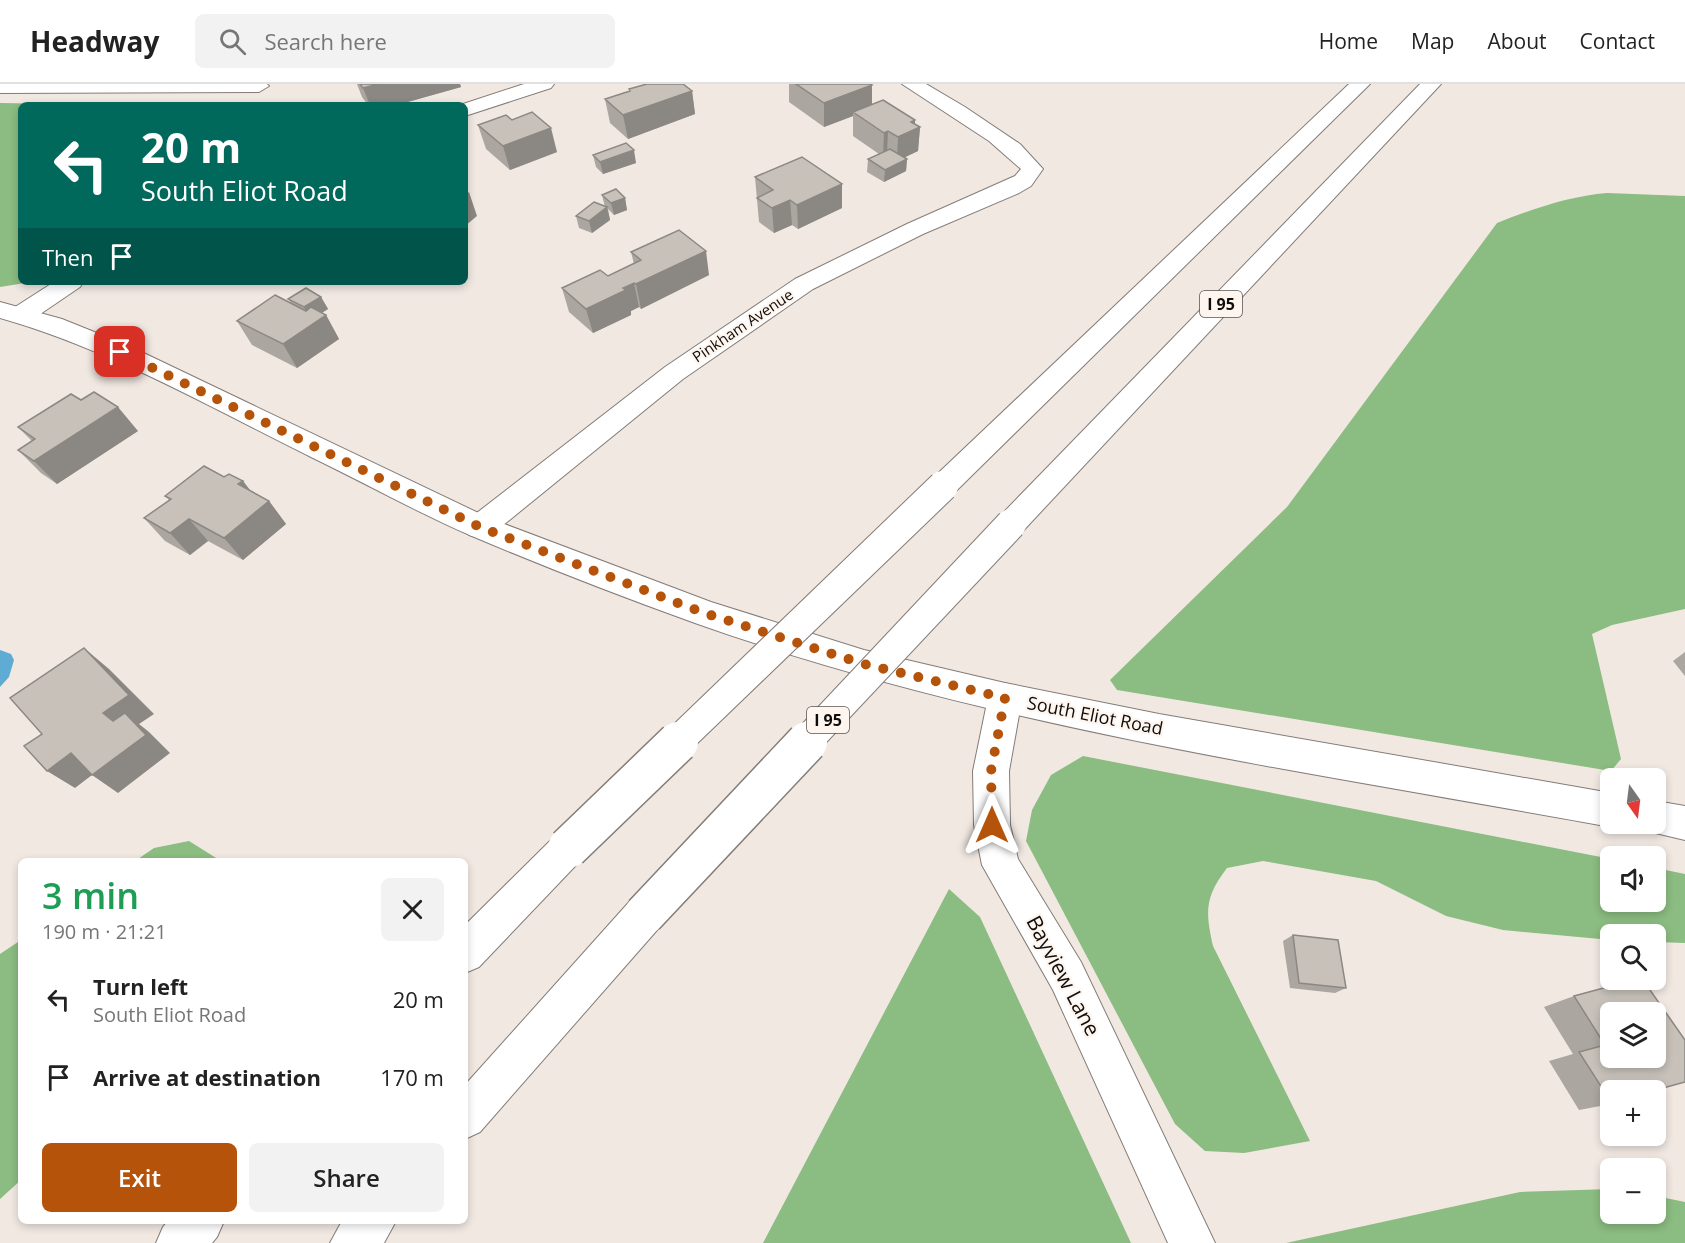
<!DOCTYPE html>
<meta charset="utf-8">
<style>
:root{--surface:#fff;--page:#f2f2f2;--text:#222;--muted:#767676;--line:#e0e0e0;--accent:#b45309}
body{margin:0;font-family:"Open Sans",sans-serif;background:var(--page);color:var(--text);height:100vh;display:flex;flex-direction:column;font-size:22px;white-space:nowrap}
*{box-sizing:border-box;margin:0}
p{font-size:20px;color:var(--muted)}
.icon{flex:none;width:33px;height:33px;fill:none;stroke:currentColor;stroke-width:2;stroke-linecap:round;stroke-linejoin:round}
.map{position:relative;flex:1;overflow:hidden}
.drawer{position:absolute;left:18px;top:774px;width:450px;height:366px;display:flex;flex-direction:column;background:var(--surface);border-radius:9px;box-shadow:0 3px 9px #0003}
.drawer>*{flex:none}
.hud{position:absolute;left:18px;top:18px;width:450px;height:183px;border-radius:9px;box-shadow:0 3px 9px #0003;background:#00695c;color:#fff;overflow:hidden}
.needle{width:39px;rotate:166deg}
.controls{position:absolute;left:1600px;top:684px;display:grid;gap:12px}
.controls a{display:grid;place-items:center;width:66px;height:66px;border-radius:9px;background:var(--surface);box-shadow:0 3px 9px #0003;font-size:30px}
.pin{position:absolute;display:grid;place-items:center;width:51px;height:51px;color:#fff;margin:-26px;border-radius:12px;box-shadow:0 3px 9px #0006}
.me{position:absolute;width:66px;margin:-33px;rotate:0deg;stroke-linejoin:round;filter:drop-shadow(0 0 4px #0008)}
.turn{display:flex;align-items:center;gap:21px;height:126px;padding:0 24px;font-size:27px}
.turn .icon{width:78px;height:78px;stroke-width:2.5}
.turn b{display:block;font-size:42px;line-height:51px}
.then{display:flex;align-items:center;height:57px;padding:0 24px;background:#0003;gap:12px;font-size:22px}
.round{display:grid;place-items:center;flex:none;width:63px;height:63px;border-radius:9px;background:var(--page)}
.headline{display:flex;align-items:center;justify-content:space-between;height:102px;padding:0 24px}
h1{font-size:36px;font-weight:600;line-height:45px;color:#1e9e55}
.button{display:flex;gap:12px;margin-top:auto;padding:12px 24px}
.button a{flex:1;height:69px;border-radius:9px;background:var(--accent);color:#fff;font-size:24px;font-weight:600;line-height:69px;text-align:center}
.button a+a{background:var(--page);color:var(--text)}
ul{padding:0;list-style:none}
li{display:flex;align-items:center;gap:18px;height:78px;padding:0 24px}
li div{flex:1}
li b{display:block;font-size:22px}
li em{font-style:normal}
header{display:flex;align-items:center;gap:36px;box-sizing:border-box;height:84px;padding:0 30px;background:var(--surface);border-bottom:2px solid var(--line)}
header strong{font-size:28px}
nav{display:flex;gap:33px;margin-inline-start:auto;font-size:21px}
.search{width:420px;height:54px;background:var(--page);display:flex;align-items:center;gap:15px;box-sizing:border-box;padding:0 21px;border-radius:9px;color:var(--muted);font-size:22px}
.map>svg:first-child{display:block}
</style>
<header>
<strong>Headway</strong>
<div class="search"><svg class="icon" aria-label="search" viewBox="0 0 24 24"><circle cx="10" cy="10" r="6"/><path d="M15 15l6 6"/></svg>Search here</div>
<nav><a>Home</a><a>Map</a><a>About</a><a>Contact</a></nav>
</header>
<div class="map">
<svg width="1685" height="1159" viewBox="0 0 1685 1159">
<rect width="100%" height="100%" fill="#f1e8e2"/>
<path fill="#8bbc81" d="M0 19 129 21H21V198H31L0 203Z
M1607 109 1685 112V525L1612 541 1592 550 1621 675 1611 687 1117 606 1110 596 1287 423 1497 139C1532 125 1570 112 1607 109Z
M1083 672 1611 775V818H1656V784L1685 790V859L1656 858V850H1611V856L1503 846 1446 832 1376 797 1263 777 1227 784C1205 813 1205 827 1213 862L1310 1057 1244 1069 1205 1067 1175 1040 1026 757 1032 726 1051 691Z
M189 757 221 777H135L154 764Z
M949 805 980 833 1131 1159H763Z
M21 856V1096L0 1115V870Z
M1611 1105V1130H1656V1112L1685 1118V1159H1286L1520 1108Z"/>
<path fill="#5eabd4" d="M0 566 11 570 14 576 9 593 0 603Z"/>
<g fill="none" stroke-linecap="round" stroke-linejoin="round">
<defs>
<path id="minor" d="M0 0H267L269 2 259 8 0 9Z
M524 0H554L551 4 465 32V21H460Z
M902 0H926L965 23 1020 60 1043 85 1031 102 1019 109 923 150 813 205 683 295 491 451 480 454 469 451 465 443 469 435 665 283 795 195 907 140 1015 92 1021 85 989 57Z
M54 198H83L80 203 30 237 21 239 12 237 9 231 12 225Z
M1005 599 1017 604 1022 614 1009 687 1010 741 1018 775 1081 878 1215 1159H1168L1053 906 982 781 974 741 973 687 988 614 993 604Z"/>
<path id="major" d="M0 218 62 235 129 262 491 435 711 518 864 566 1005 599 1159 630 1611 709V740H1620L1611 743C1304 687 991 644 695 539 620 512 545 483 472 452 418 429 365 399 311 373 210 323 109 265 0 234Z
M1656 717 1685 722V756L1643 746 1640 740H1656Z"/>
<path id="highway" d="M1349 0H1370L953 410 943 413 933 410 929 402 933 394Z
M1420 0H1441L1022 448 1011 451 1000 448 996 440 1000 432Z
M568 746 581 752 587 764 581 776 479 883 465 889V841L555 752Z
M644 812 658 817 663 831 658 845 480 1048 465 1055V1001L630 817Z
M168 1137H224L217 1153 212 1159H156L163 1143Z
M342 1137H396L384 1159H330Z"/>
</defs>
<use href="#minor" stroke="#847c77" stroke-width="2"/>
<use href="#major" stroke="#847c77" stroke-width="2"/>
<use href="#highway" stroke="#847c77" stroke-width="2"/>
<use href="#minor" fill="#fff" fill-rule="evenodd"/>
<use href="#major" fill="#fff" fill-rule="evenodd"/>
<use href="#highway" fill="#fff" fill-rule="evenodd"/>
<defs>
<path id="highway-bridge-far1" d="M676 659 943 402
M805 659 1011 440"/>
<path id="highway-bridge" d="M568 764 678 658
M644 831 807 658"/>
</defs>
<use href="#highway-bridge-far1" stroke="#847c77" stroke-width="32" stroke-linecap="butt"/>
<use href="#highway-bridge" stroke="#847c77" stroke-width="43" stroke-linecap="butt"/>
<use href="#highway-bridge-far1" stroke="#fff" stroke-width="30"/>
<use href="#highway-bridge" stroke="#fff" stroke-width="40"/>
</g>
<path fill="#aba6a0" d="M357 0H460L461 3 397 21H368L362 13Z
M789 0H870L872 1V20L920 43 918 67 905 73 907 75 906 87 884 98 867 88 868 75 879 70 853 52V32L824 43 789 18Z
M629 5 692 7 695 30 628 55 610 39 605 15 629 7Z
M478 41 557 68 510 86 486 65Z
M593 71 636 79 603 90 596 83Z
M755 93 842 124 798 145 792 141 774 149 759 138Z
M602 111 625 114 627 126 614 131 608 125 610 136 592 149 579 144 576 132 605 123Z
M631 168 709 191 641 225 639 223 631 227V231L593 249 569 228 562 204 608 192 634 180Z
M321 213 328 225 322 229 326 231 339 255 297 284 252 261 237 237 291 219 288 215Z
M18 343 138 347 57 400 41 389 18 366 32 357Z
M224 393 243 397 250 406 269 417 286 440 243 476 208 457 190 471 165 457 144 434 169 416 165 412Z
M1685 568V592L1673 577Z
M1293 851 1346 904 1335 909 1290 904 1283 857Z
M1633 896 1611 1006V1020L1579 1026 1549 977 1573 970 1544 923 1574 912Z"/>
<path fill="#8b8782" d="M378 0H460L461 3 397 21H370L363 4Z
M872 1V25L853 28V32L824 43V19Z
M692 7 695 30 628 55 623 31Z
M915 36V46L920 43 918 67 897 77 898 53 911 38Z
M551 44 557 68 510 86 503 62Z
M888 47 887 71 883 73 884 49Z
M634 66 636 79 603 90 600 78Z
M907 75 906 87 884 98 885 86Z
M842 100V124L798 145 797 121Z
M469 108 477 132 465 142V111Z
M625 114 627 126 614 131 611 119Z
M790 116 792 141 774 149 772 124Z
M607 123 610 136 592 149 589 137Z
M706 167 709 191 641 225 636 200Z
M634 199 639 223 631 227V231L593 249 586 225Z
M321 213 328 225 310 236 304 223Z
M326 231 339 255 297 284 283 260Z
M118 323 138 347 57 400 34 377Z
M243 397 260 420 238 400Z
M269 417 286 440 243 476 224 454Z
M189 435 208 457 190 471 170 449Z
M84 564 109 585 154 630 139 640 149 648 170 669 118 709 92 691 75 704 47 687 113 637 103 629Z"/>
<path fill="#c7c1ba" stroke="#8b8782" stroke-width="1.5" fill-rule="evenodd" d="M360 0H378L363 4Z
M647 0H683L692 7 623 31 605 15 630 7 629 5Z
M796 0H870L872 1 824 19Z
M883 16 915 36 911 38 920 43 898 53 888 47 884 49 853 28Z
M532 28 551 44 503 62 478 41 506 31 512 36Z
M626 59 634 66 600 78 593 71Z
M890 65 907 75 885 86 868 75Z
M802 73 842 100 797 121 790 116 772 124 757 114 773 106 755 93Z
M616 105 625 114 611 119 602 111Z
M594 118 607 123 589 137 576 132Z
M679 146 706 167 636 200 634 199 623 204 626 206 586 225 562 204 600 186 608 192 641 176 631 168Z
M306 204 321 213 304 223 288 215Z
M275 211 306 227 311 223 326 231 283 260 237 237Z
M94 308 118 323 34 377 18 366 35 355 18 343 71 310 81 316Z
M204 382 224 393 229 390 243 397 238 400 269 417 224 454 189 435 170 449 144 434 171 415 165 412Z
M84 564 129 611 103 629 113 637 125 629 146 651 92 691 71 669 47 687 24 662 42 650 10 614Z
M1293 851 1338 856 1346 904 1299 899Z
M1633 896H1643L1685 956V998L1656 1006H1611V1018L1579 968 1605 961 1574 912ZM1611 928H1656V974H1611Z"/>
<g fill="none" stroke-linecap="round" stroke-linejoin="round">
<path stroke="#b45309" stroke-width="10" stroke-dasharray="0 18" d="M120 268 480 443 704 529 864 580 1005 614 991 687 992 741"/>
</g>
<g text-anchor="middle" stroke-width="4.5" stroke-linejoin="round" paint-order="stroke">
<g font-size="15" fill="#0f0d0b" stroke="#fef5ef">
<text transform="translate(743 242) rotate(-34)" y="5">Pinkham Avenue</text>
</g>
<g fill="#fef5ef" stroke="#57534f" stroke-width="1.5">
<rect x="1200" y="207" width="42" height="26" rx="4.5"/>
<rect x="807" y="623" width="42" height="26" rx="4.5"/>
</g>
<g font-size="16" font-weight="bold" fill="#0f0d0b">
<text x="1221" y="226">I 95</text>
<text x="828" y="642">I 95</text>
</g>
<g font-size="18" fill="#0f0d0b" stroke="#fef5ef">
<text transform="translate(1095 632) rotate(11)" y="6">South Eliot Road</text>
</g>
<g font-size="21" fill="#0f0d0b" stroke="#fef5ef">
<text transform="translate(1063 892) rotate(62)" y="7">Bayview Lane</text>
</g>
</g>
</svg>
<div class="controls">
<a><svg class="needle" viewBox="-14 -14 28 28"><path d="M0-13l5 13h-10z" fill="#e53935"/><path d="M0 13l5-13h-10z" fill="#767676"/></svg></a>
<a><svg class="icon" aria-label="sound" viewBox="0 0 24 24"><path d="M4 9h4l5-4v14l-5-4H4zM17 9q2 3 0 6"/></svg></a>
<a><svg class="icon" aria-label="search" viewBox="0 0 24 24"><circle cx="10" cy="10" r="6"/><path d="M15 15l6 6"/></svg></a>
<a><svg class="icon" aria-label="layers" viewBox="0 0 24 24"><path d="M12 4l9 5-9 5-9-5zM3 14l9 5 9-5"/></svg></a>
<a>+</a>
<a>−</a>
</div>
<div class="pin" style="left:120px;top:268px;background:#d93025"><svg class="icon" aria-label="arrive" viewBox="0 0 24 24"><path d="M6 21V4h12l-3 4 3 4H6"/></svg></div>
<svg class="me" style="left:992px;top:741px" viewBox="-20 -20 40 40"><path d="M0-17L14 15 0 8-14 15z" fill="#b45309" stroke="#fff" stroke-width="4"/></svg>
<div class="hud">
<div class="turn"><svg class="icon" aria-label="left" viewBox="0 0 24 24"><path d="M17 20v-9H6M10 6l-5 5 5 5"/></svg><div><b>20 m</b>South Eliot Road</div></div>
<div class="then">Then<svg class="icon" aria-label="arrive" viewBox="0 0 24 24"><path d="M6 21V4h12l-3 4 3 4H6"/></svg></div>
</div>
<section class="drawer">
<div class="headline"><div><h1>3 min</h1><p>190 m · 21:21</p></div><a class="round"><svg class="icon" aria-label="close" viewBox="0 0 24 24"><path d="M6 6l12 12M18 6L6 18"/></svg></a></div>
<ul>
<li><svg class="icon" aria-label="left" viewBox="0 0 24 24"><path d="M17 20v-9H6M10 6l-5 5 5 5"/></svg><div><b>Turn left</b><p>South Eliot Road</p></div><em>20 m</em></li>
<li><svg class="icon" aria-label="arrive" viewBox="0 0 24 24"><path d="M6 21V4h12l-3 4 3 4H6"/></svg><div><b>Arrive at destination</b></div><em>170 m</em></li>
</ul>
<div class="button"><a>Exit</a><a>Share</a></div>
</section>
</div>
